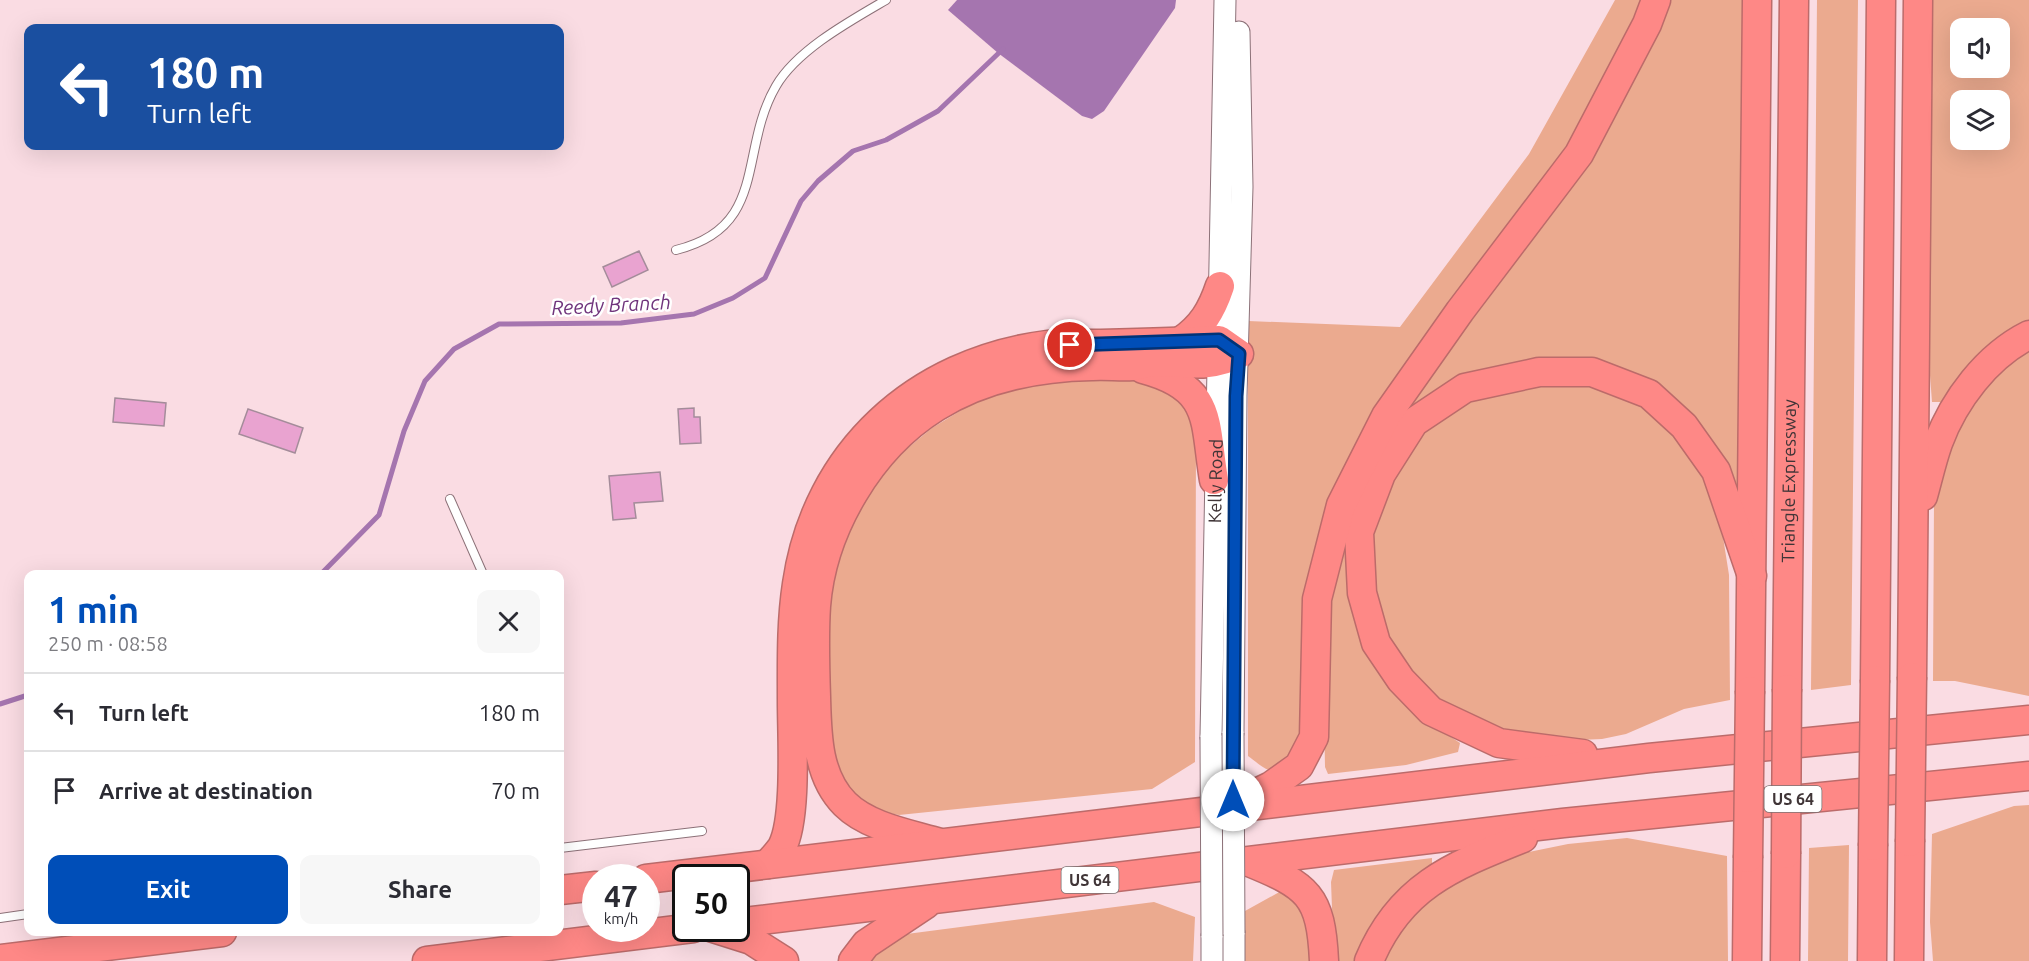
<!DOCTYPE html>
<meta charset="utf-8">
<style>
:root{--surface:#fff;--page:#f7f7f7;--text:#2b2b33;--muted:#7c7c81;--line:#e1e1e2;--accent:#004eb8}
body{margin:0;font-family:Ubuntu,sans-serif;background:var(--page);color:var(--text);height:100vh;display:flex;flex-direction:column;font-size:22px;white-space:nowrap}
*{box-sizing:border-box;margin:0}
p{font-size:20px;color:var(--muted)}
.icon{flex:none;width:33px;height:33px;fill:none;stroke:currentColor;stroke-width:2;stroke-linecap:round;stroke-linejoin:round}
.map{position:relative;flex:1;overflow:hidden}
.side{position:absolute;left:24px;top:570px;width:540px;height:366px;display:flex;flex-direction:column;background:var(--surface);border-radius:12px;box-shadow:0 6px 24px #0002}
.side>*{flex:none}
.guide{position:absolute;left:24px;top:24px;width:540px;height:126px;border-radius:12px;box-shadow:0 6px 24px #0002;background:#1a4fa0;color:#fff;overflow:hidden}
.fabs{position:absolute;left:1950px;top:18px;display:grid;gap:12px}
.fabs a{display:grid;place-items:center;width:60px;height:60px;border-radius:12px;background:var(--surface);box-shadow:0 6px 24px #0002;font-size:30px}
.speed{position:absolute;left:582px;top:864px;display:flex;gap:12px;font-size:30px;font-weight:700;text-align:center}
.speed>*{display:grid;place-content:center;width:78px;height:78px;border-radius:50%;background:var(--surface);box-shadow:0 6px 24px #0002;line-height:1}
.speed small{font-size:15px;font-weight:400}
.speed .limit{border:3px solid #111;border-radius:9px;background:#fff;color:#111}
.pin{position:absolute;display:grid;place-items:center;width:51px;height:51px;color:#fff;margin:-26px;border:3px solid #fff;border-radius:50%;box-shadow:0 2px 6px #0007}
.me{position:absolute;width:66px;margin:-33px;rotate:0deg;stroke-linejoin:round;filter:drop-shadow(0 0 4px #0008)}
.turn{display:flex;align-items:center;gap:21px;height:126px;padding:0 24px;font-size:27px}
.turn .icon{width:78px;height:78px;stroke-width:2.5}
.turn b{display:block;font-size:42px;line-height:51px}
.round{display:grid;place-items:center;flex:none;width:63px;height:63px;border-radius:12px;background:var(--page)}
.overview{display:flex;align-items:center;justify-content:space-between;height:102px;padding:0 24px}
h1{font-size:36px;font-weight:600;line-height:45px;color:var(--accent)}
.button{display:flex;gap:12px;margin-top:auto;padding:12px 24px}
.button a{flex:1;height:69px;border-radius:12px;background:var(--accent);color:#fff;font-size:24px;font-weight:600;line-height:69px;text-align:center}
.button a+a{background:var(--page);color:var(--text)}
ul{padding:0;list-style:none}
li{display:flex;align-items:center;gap:18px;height:78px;padding:0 24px;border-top:2px solid var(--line)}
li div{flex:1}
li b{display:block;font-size:22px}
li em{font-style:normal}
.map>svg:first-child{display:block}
</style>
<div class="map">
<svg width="2029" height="961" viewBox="0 0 2029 961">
<rect width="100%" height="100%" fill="#fadce3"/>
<path fill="#ebaa8f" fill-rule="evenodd" d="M1615 0H1644L1565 151 1368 425 1302 732C1296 745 1289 774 1269 770 1262 768 1254 760 1248 756V321L1400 327 1529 154Z
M1667 0H1747L1743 487 1733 488 1703 433 1562 360 1500 366 1454 383 1402 424 1417 386Z
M1817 0H1858L1851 685 1811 690Z
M1928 0H2029V324L1962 374 1942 402H1932L1925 309ZM1960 28H2000V68H1960ZM1960 100H2000V140H1960Z
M2029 347V696L1955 681H1933L1934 501 1964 405Z
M1099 378C1142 379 1160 377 1193 409L1196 441 1195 762 1152 789 899 815 869 809 848 791 826 733V608L837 554 857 506 892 461 932 428 978 400 1026 386Z
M1561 380 1608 388 1645 408 1687 444 1706 477 1720 518 1729 575 1730 700 1684 709 1626 734 1602 739 1555 741 1509 736 1438 705 1384 640 1368 536 1376 501 1423 430 1460 402Z
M1339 547 1348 549 1410 710 1460 743 1458 752 1406 765 1328 774 1325 767 1323 644Z
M2029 805V961H1933L1930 922 1932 834 2014 806Z
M1627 838 1727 856 1728 961H1378L1411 908 1500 858 1568 844Z
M1849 845 1848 961H1808L1809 848Z
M1432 858V864L1425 870 1356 961H1334L1331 882 1334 870Z
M1283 890 1308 915 1315 961H1244L1245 911Z
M1154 902 1195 917 1193 961H869L874 953 899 935Z"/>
<path fill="#a575af" d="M957 0H1176L1175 8 1104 111 1092 119 1082 116 998 53 948 10Z"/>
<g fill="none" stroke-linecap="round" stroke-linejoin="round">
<path stroke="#a575af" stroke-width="5" d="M321 574 379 515 404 431 425 381 454 349 499 324 621 323 694 314 733 298 765 278 801 201 818 181 853 151 886 140 938 111 1003 49
M0 704 28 695"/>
</g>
<path fill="#e9a3d0" stroke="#a48c9a" stroke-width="1.5" d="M639 251 648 270 612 287 603 267Z
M115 398 166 403 164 426 113 422Z
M694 408V417H700L701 443 680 444 678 409Z
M248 409 303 428 295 453 239 434Z
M660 472 663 501 634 503 636 518 613 520 609 476Z"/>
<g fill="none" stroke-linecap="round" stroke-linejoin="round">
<defs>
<path id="lane" d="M676 250C769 227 738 151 776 86 797 50 850 21 886 0
M450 499 483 574
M560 848 702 831
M0 918 28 914"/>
<g id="secondary">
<path d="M1233 733 1236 396 1242 187 1239 32"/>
<path id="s1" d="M1211 737 1225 0"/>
<path d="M1234 933V961"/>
<path d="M1212 936V961"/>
</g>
<g id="highway">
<path d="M1181 341C1202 327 1212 310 1220 286"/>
<path d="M1143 369C1214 388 1204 421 1214 480"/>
<path d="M1923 496C1928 478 1932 460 1938 443 1954 400 1987 356 2029 335"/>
<path d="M1912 677 1918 0"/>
<path d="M1875 680 1881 0"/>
<path id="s2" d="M1787 689 1794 0"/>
<path d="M1750 691 1757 0"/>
<path d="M1583 754 1499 743 1431 711 1401 680 1376 643 1362 593 1359 532 1381 474 1414 422 1465 388 1539 372H1592L1649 394 1684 426 1716 471 1752 576"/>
<path d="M1240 801 1271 786 1299 766 1314 737 1317 599 1341 505 1386 416 1460 311 1579 154 1647 24 1656 0"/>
<path d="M1249 862C1308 886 1321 895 1324 961"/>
<path d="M768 864C772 859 778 853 782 847 797 819 792 736 792 702 792 663 791 623 797 584 816 452 916 362 1047 345 1064 343 1083 344 1101 344 1141 343 1180 342 1219 340L1239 354C1208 369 1188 362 1155 362 1148 362 1140 365 1133 366 1120 367 1106 365 1092 366 1039 367 982 378 936 407 870 448 822 529 816 606 814 636 815 667 816 697 817 734 817 776 845 804 868 827 910 834 940 843"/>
<path d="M646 879 1649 758 2029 720"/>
<path d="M560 890 596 886"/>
<path d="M736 923 1563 823 2029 776"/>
<path d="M713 928 751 940 784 961"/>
<path d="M0 959 222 932"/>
<path d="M427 961 693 928"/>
<path d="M853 961 866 944 926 904"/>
<path d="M1369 961C1400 886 1453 866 1523 838"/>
<path d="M1747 961 1748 858"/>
<path d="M1785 961 1786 854"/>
<path d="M1872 961 1873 846"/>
<path d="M1909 961 1910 842"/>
</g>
</defs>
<use href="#lane" stroke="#8c7178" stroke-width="10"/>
<use href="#secondary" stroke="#8c7178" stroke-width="23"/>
<use href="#highway" stroke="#bc6b6a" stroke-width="31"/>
<use href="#lane" stroke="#fff" stroke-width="8"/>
<use href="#secondary" stroke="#fff" stroke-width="21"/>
<use href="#highway" stroke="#fe8886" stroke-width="28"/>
<defs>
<path id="secondary-bridge" d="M1233 733 1234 933
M1211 737 1212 936"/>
<path id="highway-bridge" d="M1910 842 1912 677
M1873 846 1875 680
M1786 854 1787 689
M1748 858 1750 691"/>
</defs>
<use href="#secondary-bridge" stroke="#8c7178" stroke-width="23" stroke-linecap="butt"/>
<use href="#highway-bridge" stroke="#bc6b6a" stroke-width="31" stroke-linecap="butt"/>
<use href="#secondary-bridge" stroke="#fff" stroke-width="21"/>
<use href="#highway-bridge" stroke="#fe8886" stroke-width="28"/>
</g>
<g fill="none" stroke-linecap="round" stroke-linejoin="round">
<defs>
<path id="route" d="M1070 345 1219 340 1239 354 1236 396 1233 800"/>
</defs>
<use href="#route" stroke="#003378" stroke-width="15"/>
<use href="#route" stroke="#004eb8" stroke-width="10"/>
</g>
<g text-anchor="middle" stroke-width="5" stroke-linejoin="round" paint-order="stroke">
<g fill="#fff" stroke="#797273" stroke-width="1.5">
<rect x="1764.5" y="786" width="57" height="26" rx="4.5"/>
<rect x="1061.5" y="867" width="57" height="26" rx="4.5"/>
</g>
<g font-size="16" font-weight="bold" fill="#403537">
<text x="1793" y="805">US 64</text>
<text x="1090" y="886">US 64</text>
</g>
<g font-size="18" fill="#403537" stroke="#fff">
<text dy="6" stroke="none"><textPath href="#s1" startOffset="256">Kelly Road</textPath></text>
<text dy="6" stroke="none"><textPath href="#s2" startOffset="208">Triangle Expressway</textPath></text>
</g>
<g font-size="20" font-style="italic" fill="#70347c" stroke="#fff">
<text transform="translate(611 305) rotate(-3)" y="7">Reedy Branch</text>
</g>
</g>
</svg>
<div class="fabs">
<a><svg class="icon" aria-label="sound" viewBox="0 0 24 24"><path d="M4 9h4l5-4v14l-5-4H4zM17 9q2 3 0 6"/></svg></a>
<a><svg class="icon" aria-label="layers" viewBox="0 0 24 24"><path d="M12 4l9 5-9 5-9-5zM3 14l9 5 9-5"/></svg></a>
</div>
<div class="speed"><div>47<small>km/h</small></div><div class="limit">50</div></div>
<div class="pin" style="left:1070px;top:345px;background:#d93025"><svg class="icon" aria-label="arrive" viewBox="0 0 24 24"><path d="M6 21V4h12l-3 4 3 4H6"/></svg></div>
<svg class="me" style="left:1233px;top:800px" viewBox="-20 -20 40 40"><circle r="19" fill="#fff"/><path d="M0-13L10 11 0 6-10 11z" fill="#004eb8"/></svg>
<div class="guide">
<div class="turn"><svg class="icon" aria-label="left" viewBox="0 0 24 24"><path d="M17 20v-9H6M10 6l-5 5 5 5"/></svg><div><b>180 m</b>Turn left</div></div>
</div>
<section class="side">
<div class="overview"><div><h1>1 min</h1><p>250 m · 08:58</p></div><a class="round"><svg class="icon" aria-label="close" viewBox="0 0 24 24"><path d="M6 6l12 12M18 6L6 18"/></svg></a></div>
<ul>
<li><svg class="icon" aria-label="left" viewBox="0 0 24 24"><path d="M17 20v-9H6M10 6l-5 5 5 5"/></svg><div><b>Turn left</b></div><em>180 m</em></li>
<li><svg class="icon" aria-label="arrive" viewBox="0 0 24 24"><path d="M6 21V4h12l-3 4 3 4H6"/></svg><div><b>Arrive at destination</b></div><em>70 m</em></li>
</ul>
<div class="button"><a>Exit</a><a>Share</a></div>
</section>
</div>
